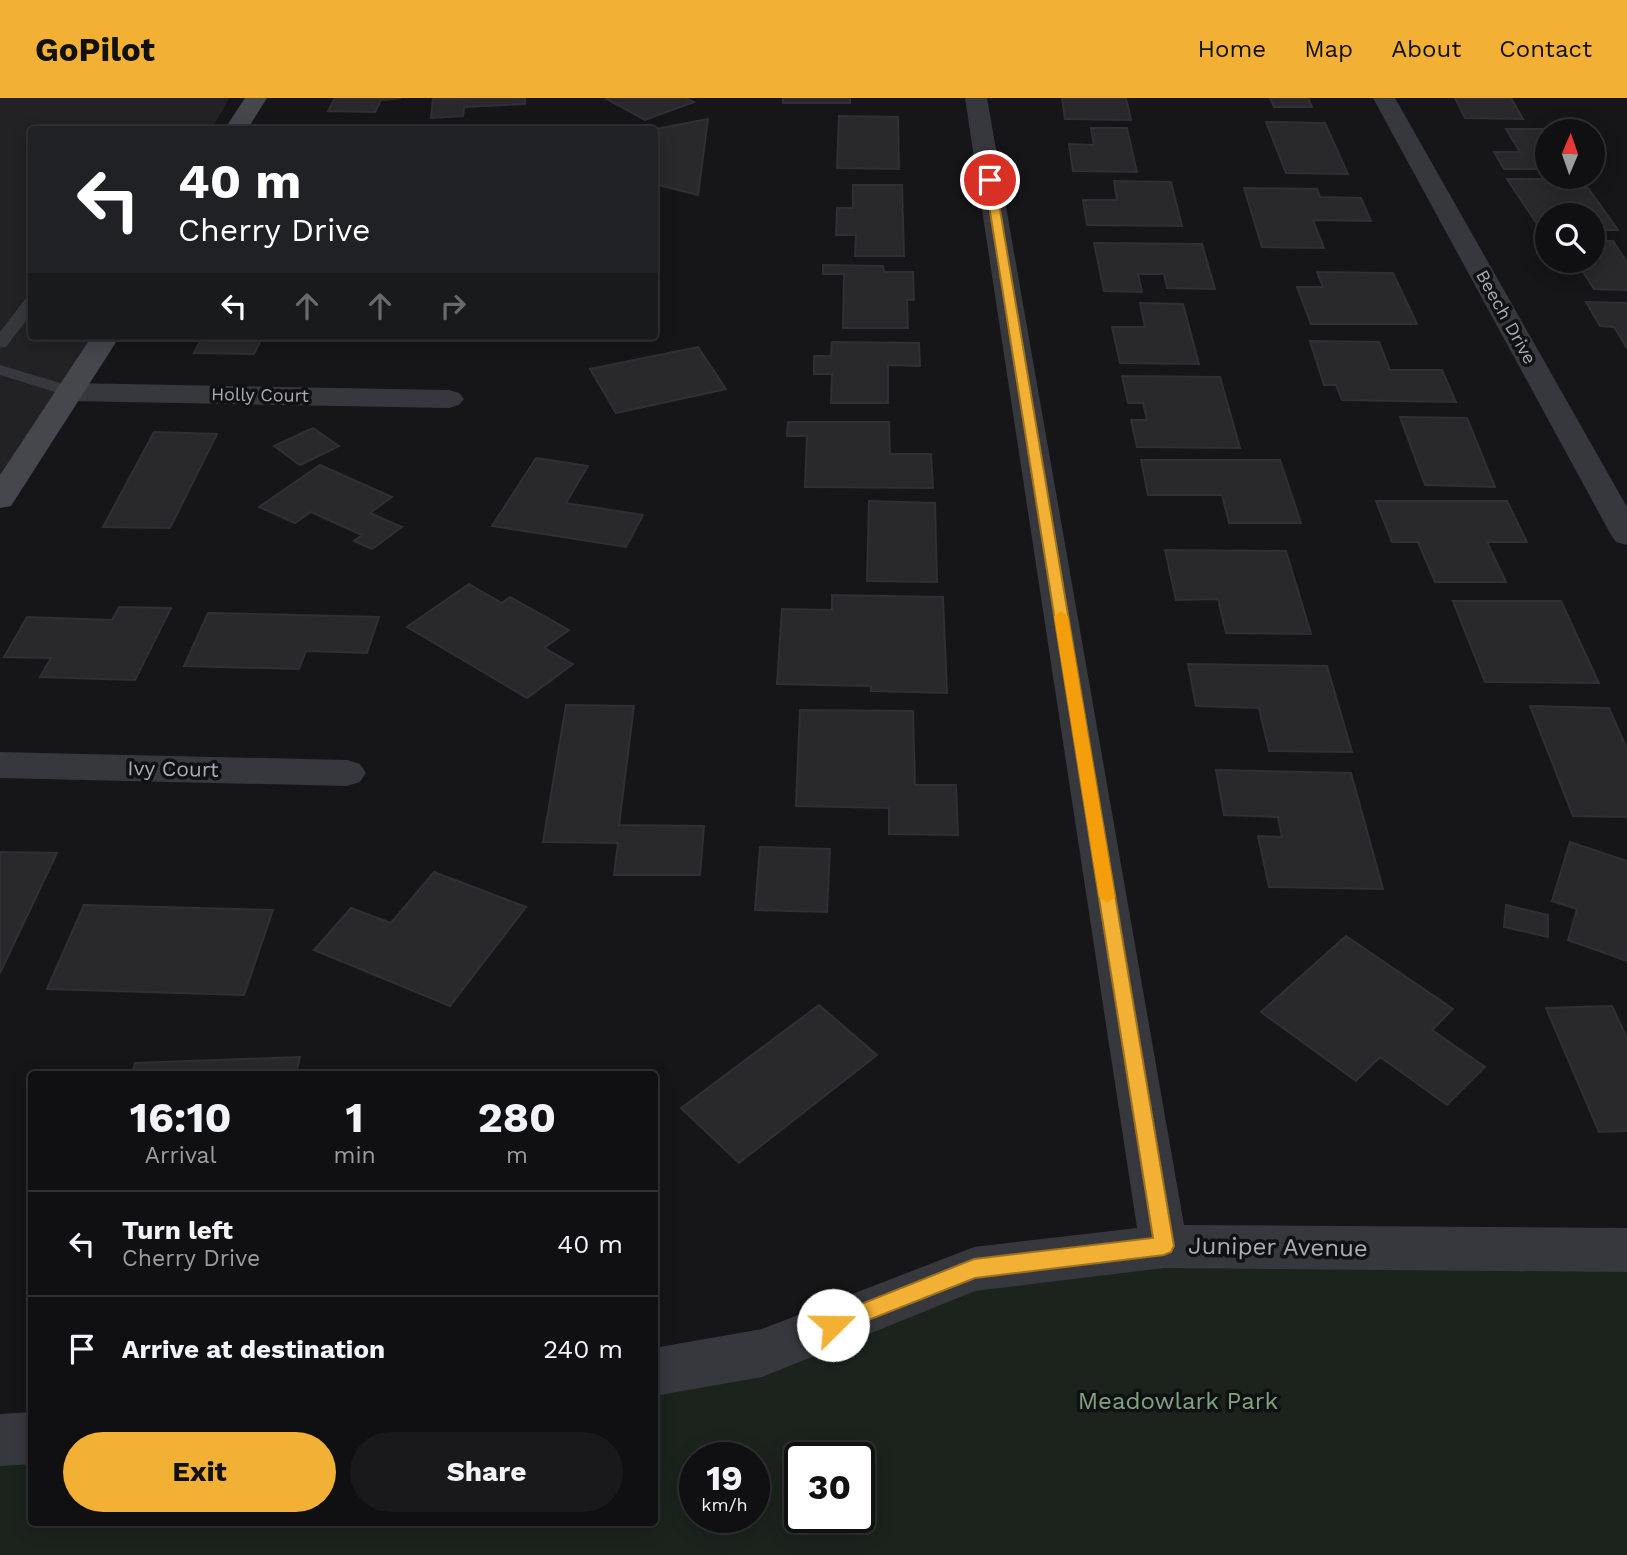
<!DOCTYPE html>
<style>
:root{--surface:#101012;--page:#19191b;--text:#f1f3f6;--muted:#9c9d9f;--line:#303032;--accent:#f2b134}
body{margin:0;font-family:"Work Sans",sans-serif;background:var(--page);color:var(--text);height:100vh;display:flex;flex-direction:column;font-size:26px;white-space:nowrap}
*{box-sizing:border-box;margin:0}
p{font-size:23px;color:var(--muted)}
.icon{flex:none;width:38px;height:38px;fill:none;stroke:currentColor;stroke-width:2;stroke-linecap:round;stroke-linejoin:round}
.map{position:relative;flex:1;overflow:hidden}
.panel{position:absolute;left:28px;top:973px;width:630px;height:455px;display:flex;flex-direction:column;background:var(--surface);border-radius:7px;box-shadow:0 4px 18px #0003,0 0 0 2px var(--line)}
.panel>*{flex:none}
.banner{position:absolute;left:28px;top:28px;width:630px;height:214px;border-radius:7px;box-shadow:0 4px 18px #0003,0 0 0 2px var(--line);background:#202124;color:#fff;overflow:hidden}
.needle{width:46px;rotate:2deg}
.fabs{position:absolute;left:1535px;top:21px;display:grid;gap:14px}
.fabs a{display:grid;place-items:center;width:70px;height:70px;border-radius:50%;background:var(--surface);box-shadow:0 4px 18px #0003,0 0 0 2px var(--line);font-size:35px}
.speed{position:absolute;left:679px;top:1344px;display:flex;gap:14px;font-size:35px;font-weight:700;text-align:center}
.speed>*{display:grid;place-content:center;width:91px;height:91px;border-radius:50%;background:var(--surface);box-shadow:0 4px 18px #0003,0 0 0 2px var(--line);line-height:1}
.speed small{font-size:18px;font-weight:400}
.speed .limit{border:4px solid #111;border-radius:10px;background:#fff;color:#111}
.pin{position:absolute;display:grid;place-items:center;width:60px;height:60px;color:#fff;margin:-30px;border:4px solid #fff;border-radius:50%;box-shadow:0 2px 7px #0007}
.me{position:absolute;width:77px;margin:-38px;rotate:68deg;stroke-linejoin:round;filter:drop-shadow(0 0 5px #0008)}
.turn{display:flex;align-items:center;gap:24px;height:147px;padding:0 35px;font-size:32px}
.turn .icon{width:91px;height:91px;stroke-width:2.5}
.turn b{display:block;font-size:49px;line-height:60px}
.lanes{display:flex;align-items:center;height:66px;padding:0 35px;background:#0003;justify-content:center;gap:35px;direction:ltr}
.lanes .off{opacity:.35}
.eta{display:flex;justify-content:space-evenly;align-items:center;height:119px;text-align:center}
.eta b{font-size:42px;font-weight:700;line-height:49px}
.cta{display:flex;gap:14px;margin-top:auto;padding:14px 35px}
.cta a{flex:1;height:80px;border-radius:42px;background:var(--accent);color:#111;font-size:28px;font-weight:700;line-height:80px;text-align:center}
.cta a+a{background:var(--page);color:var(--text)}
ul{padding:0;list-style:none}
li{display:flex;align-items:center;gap:21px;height:105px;padding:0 35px;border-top:2px solid var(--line)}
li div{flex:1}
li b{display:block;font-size:26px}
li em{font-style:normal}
header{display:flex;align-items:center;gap:42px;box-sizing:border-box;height:98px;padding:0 35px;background:var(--accent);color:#111}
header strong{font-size:33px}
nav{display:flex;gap:38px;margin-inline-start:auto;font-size:24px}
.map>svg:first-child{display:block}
</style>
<header>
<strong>GoPilot</strong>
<nav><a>Home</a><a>Map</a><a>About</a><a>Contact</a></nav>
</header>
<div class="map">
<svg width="1627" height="1457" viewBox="0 0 1627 1457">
<rect width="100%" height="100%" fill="#161618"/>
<path fill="#222225" d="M0 0H229L212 31 32 32V238H101L0 401Z"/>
<path fill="#1c231d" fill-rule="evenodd" d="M1627 1152V1457H0V1342L31 1340 32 1424H654L655 1274 974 1171ZM695 1360H754V1419H695ZM800 1360H859V1419H800Z"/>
<path fill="#29292c" stroke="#303034" stroke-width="2" d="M335 0H402L381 2 375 14 328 13Z
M525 0V6L464 9 463 18 431 20 433 1Z
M605 0H686L694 4 645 22Z
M783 0H850V5H783Z
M1062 0H1126L1131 22 1065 21Z
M1270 0H1308L1312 9H1274Z
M1455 0H1511L1523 21 1465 20Z
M839 18 898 19 899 71 837 70Z
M708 21 698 97 654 86V32H650Z
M1266 24 1325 25 1348 76 1286 75Z
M1091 30H1127L1137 74 1073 73 1069 46 1094 47Z
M1506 31H1567L1569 33H1547V71H1504L1494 54H1520Z
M1507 81H1560L1566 90H1588L1618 132H1592V117H1547V132H1541Z
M1114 83 1171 84 1182 128 1087 127 1083 102H1117Z
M853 87H902L904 158H855L856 137H836L837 110H853Z
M1244 90 1317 91 1320 99 1361 100 1371 123 1313 122 1324 150 1262 149Z
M1592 143H1613L1627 164V192L1594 191 1583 174H1573L1567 163H1592Z
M1094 145 1202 146 1215 191 1167 190 1164 176H1138L1142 194 1104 193Z
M823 167 883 168 884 174H913L914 202H907L908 230H843L844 176H823Z
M1317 174 1393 175 1417 226H1311L1297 189H1323Z
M1586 204 1627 205V250L1614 229 1600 228Z
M1140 205 1183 206 1199 266 1120 265 1112 229H1145Z
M203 238H263L254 256 194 255Z
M1310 243 1379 244 1390 272H1442L1456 304 1342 302 1336 287H1324Z
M832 244 919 245 920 268 888 267V305H831L832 276H814V258H831Z
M698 249 726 291 616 315 590 271Z
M1122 278 1220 279 1240 350 1137 349 1131 322H1147L1143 305H1128Z
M1400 319 1467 320 1495 389 1425 387Z
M788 324H889L890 356H931L933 390 805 389 807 338H787Z
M313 330 339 348 300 367 274 348Z
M154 334 217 336 170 430 103 429Z
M536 360 588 368 566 405 643 417 626 449 492 428Z
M1141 362H1280L1301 425H1229L1222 397H1148Z
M320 367 392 399 370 415 402 429 372 451 354 443 362 437 311 414 295 425 259 409Z
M869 403 935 405 937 484 867 483Z
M1376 403H1507L1527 444H1487L1506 484H1435L1418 444H1392Z
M1165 452 1286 453 1311 536 1226 535 1218 501 1176 502Z
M469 486 502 505 510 499 569 532 544 550 573 566 527 600 407 529Z
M832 497 943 499 947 595 871 593V588L777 586 782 511 832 512Z
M1453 503H1561L1599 585 1485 584Z
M119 509 171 510 135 582 40 579 51 560 4 559 27 519 112 522Z
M208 515 379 519 367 555 306 553 299 571 184 568Z
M1188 566 1327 568 1352 654 1269 653 1259 610 1196 608Z
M566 607 634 608 619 727 704 728 700 777H614L618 745 543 744Z
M1530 608 1609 610 1627 651V719L1573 718Z
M800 612 913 613 915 687H956L958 737 889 736V710L796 708Z
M1216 672 1351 675 1383 791 1269 789 1258 738 1282 739 1278 719 1224 717Z
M1570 744 1627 763V863L1568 842 1577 811 1552 803Z
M760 749 830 751 827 814 755 812Z
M0 754 57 755 0 875Z
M434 774 526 809 450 908 314 852 351 810 391 825Z
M84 807 273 812 244 897 47 891Z
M1506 807 1548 817V839L1504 829Z
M1346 838 1453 911 1432 932 1485 969 1447 1007 1380 959 1356 983 1261 914Z
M819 907 877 957 739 1065 681 1010Z
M1612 908 1627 940V1033L1599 1034 1546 910Z
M300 959 296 976H132L135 965Z"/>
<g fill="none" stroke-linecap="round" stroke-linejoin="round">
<path fill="#37383d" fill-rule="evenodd" d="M32 198V215L6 249 0 250V234L26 200Z
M0 267 77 290 80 294 71 299 0 277Z"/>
<path fill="#37383d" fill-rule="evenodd" d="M965 0H987L1184 1127 1627 1130V1174L1164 1170 975 1193 762 1279 654 1298V1250L762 1231 974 1149 1137 1130Z
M1373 0H1395L1627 409V447L1616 444 1611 437Z
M71 285 449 292 459 295 464 301 459 307 449 310 71 303 61 300 56 294 61 288Z
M0 654 347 662 360 666 366 675 360 684 347 688 0 680Z
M32 1314V1366L0 1368V1316Z"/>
<path fill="#45474d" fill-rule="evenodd" d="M245 0H267L247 32H224Z
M92 238H120L11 408 0 410V377Z"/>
</g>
<path fill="#f2b134" stroke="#9d7322" stroke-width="2" d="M990 79 995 82 1174 1148 1171 1154 1164 1157 975 1180 833 1236 826 1233 823 1227 826 1220 974 1161 1153 1140 985 82Z"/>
<path fill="#f59e0b" d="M1061 513 1068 518 1115 799 1107 805 1099 799 1054 518Z"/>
<g text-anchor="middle" stroke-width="7" stroke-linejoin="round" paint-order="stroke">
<g font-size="18" fill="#a8adb8" stroke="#111113">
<text transform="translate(1506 219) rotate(61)" y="6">Beech Drive</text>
<text transform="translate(260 297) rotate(1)" y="6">Holly Court</text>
</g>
<g font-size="21" fill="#a8adb8" stroke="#111113">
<text transform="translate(173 671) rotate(1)" y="7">Ivy Court</text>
</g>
<g font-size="24" fill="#a8adb8" stroke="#111113">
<text transform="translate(1278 1149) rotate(1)" y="8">Juniper Avenue</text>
</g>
<g font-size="24" fill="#7fa381" stroke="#111113">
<text x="1178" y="1311">Meadowlark Park</text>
</g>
</g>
</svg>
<div class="fabs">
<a><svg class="needle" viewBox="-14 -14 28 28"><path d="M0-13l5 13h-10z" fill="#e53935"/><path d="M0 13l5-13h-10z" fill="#9c9d9f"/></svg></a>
<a><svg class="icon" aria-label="search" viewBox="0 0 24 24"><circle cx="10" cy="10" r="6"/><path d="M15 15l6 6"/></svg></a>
</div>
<div class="speed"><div>19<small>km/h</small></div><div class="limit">30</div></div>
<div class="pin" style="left:990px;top:82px;background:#d93025"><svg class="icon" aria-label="arrive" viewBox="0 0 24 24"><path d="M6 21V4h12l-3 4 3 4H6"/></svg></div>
<svg class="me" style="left:833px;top:1227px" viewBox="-20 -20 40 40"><circle r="19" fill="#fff"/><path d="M0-13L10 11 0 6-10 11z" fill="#f2b134"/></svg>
<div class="banner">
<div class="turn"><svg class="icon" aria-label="left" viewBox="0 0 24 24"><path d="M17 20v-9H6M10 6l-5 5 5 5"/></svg><div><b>40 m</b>Cherry Drive</div></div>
<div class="lanes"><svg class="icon" aria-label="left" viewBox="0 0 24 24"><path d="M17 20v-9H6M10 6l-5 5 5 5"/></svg><svg class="icon off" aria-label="ahead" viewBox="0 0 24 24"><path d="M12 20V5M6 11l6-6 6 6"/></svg><svg class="icon off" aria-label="ahead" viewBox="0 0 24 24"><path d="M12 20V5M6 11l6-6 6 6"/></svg><svg class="icon off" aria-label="right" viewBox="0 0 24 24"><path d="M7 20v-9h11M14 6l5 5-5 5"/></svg></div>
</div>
<section class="panel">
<div class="eta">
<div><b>16:10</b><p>Arrival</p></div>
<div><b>1</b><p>min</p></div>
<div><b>280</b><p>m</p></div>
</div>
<ul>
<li><svg class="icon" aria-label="left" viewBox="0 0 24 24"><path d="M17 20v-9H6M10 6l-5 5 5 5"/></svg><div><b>Turn left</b><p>Cherry Drive</p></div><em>40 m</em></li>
<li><svg class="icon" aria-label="arrive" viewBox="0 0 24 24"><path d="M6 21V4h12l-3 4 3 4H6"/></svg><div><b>Arrive at destination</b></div><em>240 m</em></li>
</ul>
<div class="cta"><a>Exit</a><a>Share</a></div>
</section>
</div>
